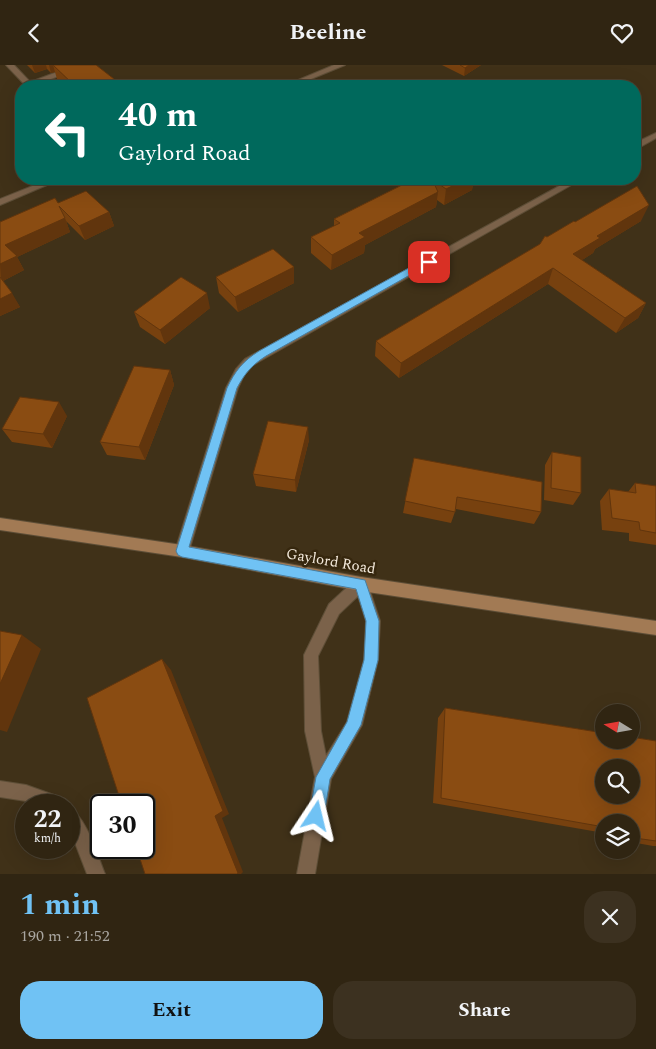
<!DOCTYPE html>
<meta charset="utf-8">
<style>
:root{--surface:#302512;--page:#3c3120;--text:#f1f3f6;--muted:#a8a59f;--line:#4b4232;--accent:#70c2f4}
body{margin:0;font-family:Spectral,serif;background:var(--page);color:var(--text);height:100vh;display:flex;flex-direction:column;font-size:19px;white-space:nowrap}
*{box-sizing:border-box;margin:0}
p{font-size:16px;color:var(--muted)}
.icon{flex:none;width:28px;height:28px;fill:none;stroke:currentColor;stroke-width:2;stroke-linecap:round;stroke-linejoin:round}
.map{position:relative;height:809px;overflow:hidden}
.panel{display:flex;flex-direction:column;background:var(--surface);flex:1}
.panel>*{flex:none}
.hud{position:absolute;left:15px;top:15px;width:626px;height:105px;border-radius:20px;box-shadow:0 5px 20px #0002,0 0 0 1px var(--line);background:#00695c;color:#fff;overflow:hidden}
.needle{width:32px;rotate:281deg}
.controls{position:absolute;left:595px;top:639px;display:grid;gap:10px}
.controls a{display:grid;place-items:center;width:45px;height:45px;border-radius:50%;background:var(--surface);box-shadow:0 5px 20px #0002,0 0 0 1px var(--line);font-size:25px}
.speed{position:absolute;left:15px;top:729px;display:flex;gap:10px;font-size:25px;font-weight:700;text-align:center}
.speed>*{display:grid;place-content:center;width:65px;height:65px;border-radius:50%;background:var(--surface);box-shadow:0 5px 20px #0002,0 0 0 1px var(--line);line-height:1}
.speed small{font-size:12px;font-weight:400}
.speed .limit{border:2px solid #111;border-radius:8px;background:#fff;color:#111}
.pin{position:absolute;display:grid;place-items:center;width:42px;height:42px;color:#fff;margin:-21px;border-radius:10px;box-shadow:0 2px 8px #0006}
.me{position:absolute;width:55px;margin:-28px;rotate:10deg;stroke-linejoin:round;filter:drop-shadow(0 0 4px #0008)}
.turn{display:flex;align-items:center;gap:18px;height:105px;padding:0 20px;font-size:22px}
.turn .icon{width:65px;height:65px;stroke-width:2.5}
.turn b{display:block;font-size:35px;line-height:42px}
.round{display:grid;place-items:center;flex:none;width:52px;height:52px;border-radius:20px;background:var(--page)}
.overview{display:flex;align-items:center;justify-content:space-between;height:85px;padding:0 20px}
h1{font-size:30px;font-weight:700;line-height:38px;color:var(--accent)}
.action{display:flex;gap:10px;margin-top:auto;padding:10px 20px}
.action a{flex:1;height:58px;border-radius:20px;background:var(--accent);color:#111;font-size:20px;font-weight:700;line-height:58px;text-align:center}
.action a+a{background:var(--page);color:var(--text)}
header{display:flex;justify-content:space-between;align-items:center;height:65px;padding:0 20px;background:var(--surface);font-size:22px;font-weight:700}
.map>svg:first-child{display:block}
</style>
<header><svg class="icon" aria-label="back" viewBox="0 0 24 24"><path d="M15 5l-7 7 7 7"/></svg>Beeline<svg class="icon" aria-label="heart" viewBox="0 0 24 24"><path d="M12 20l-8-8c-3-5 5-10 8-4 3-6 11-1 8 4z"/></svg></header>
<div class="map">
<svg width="656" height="809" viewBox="0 0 656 809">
<rect width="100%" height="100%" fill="#403118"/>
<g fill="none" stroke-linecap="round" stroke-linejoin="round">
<defs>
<path id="lane" d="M68 3 75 5 32 21 25 19Z"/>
<path id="street" d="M6 0H14L34 21H26Z
M334 0H345L294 21H284Z
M656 68V73L635 85V78Z
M50 114H61L0 140V134Z
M572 114H582L253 300 244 310 238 323 189 486 187 490 182 492 177 490 175 486 226 323 236 304 245 294Z
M361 512 366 514 380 556 378 595 362 660 331 714 315 809H297L315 712 305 666 304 590 329 539 356 514ZM358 531 366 556 364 595 347 657 326 691 321 666 318 591 339 549Z
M0 716 26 720 65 734 67 740H36L26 736 0 732Z
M69 744C86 750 98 792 105 809H87L75 778 69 767Z"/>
<path id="secondary" d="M0 453 182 480 361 512 656 556V570L361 526 182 492 0 465Z"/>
</defs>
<use href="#lane" stroke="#5d4e37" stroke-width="2"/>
<use href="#street" stroke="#5d4e37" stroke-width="2"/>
<use href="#secondary" stroke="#5d4e37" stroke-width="2"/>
<use href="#lane" fill="#7b624a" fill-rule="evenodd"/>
<use href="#street" fill="#7b624a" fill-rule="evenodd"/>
<use href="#secondary" fill="#a27a54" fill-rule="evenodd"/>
</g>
<path fill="#77410f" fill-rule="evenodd" d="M27 0H96L123 21H65L57 14 55 7 51 8 47 4 35 8Z
M442 0H481L464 11Z
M409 114H474L472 125 444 140 437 135 436 142 365 180 364 188 331 205 311 188V172L334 161V154L410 116Z
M58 138 109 147 114 161 85 175 66 156 70 167 17 192 24 205 3 216 20 242 0 251V157Z
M641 156 595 184 593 188 582 195 646 238 638 253 616 268 548 219 399 313 375 291 376 276 540 179 547 172 575 157Z
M294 202V218L238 247 219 228 216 212Z
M210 243 165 279 140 262 134 247Z
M170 305 174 320 145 395 107 390 100 377Z
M67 351 52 383 12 377 2 364Z
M309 375 296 427 256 421 253 409Z
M552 387 581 428 573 440 544 435 545 400Z
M414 393 541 447 534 459 456 444 451 458 403 448Z
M635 418 656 421V480L629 476V468L602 465 600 436 609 424 628 427Z
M445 643 604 668V675H631V672L656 676V776H652H656V781H653L631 777V758H604V768L433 738 438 653ZM604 702H631V730H604Z"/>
<path fill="#61350d" d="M32 0H46L47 4 35 8Z
M49 0H53L55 7 51 8Z
M469 0H481L464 11 465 3Z
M462 114H474L472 125 444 140 446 124Z
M438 127 436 142 365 180 364 188 331 205 332 190 359 168Z
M649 140 641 156 595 184 593 188 567 205 573 189 597 171Z
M109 147 114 161 85 175 79 161Z
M65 153 70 167 17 192 24 205 1 217 0 199 5 180Z
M294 202V218L238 247 235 232Z
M553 203 548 219 399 313 401 298Z
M12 228 20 242 0 251V234Z
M207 228 210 243 165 279 160 265Z
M646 238 638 253 616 268 625 253Z
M170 305 174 320 145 395 139 382Z
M59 337 67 351 52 383 43 369Z
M308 362 309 375 296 427 295 415Z
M22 570 41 584 7 667 0 665V619Z
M162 594 171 605 229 749 222 753 243 807 241 809H237L215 751Z"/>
<path fill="#8a4c12" stroke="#61350d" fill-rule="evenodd" d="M53 0H96L123 21H75Z
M460 0H469L465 3Z
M414 114H432L438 127 359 168 365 172 332 190 311 172 340 158 334 154Z
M432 114H467L446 124Z
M637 121 649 140 597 171 600 173 573 189 646 238 625 253 553 203 401 298 376 276 540 179 545 171 547 172 574 156 575 157Z
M86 126 109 147 79 161 59 141 65 153 5 180 17 191 0 199V157L55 133 58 138Z
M273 184 294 202 235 232 216 212Z
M0 212 12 228 0 234Z
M181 212 207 228 160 265 134 247Z
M134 301 170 305 139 382 100 377Z
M20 332 59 337 43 369 2 364Z
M268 356 308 362 295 415 253 409Z
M552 387 581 392V428L551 423Z
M414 393 542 417 541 447 457 432 455 447 405 436Z
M635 418 656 421V468L640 465 639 457 612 453 609 424 636 428Z
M0 566 22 570 0 619Z
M162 594 223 746 215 751 238 808 237 809H145L136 782H144V740H122L87 633Z
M445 643 604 668V675H631V672L656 676V776L635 773 634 767H631V758H604V762L441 733ZM604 702H631V730H604Z"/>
<path fill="#70c2f4" stroke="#497e9f" d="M425 194H432L433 197 266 291C252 300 245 308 237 323L189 482 365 515 379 556 378 595 361 660 330 714 324 751 322 756 316 759 311 756 309 751 316 712 347 657 364 595 366 556 356 524 182 492 178 490 176 486 227 323C235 306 243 296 259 286Z"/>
<g text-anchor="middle" stroke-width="5" stroke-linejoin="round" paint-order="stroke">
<g font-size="15" fill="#f3e9db" stroke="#36270e">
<text transform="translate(331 496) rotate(10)" y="5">Gaylord Road</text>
</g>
</g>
</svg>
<div class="controls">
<a><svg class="needle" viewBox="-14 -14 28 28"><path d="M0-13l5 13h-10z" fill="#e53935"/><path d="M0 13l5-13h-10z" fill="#a8a59f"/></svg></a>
<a><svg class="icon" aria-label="search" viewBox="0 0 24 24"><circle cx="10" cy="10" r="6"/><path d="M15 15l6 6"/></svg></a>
<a><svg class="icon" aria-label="layers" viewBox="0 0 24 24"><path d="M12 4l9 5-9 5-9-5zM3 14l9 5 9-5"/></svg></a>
</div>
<div class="speed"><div>22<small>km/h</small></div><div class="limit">30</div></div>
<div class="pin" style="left:429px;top:197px;background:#d93025"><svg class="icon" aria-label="arrive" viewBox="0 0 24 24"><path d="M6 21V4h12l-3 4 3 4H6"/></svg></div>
<svg class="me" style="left:316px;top:751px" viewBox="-20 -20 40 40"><path d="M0-17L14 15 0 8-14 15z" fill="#70c2f4" stroke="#fff" stroke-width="4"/></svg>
<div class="hud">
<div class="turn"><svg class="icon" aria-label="left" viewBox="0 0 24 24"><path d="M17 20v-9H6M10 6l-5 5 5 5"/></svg><div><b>40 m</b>Gaylord Road</div></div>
</div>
</div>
<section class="panel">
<div class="overview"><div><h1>1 min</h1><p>190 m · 21:52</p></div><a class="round"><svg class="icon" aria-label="close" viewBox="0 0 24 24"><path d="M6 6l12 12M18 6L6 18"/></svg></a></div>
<div class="action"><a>Exit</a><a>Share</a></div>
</section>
